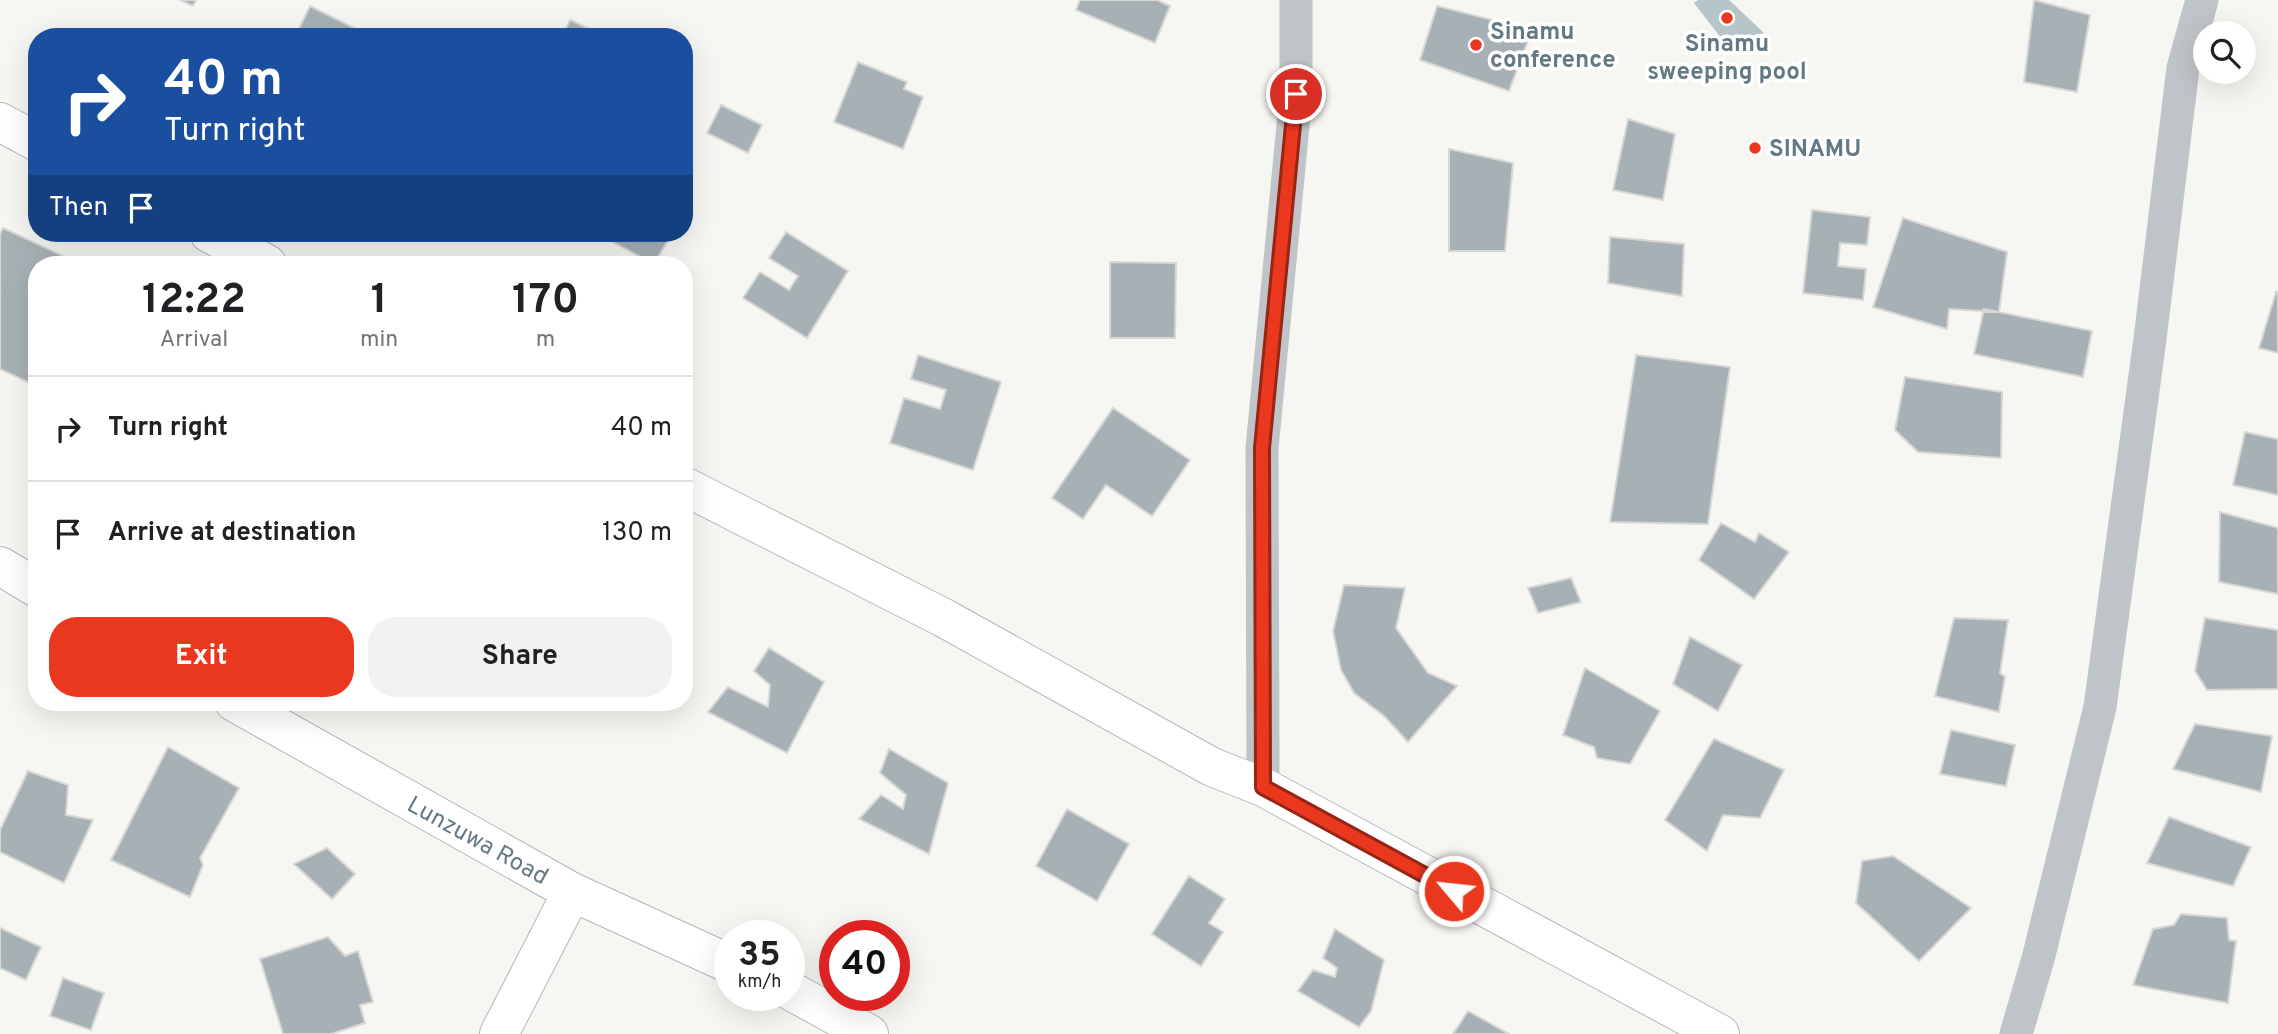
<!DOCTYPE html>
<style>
:root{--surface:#fff;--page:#f2f2f2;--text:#202124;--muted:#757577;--line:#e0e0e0;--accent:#ea381e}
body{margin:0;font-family:Overpass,sans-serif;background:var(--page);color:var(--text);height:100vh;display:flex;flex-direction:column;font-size:26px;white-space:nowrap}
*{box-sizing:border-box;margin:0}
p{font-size:23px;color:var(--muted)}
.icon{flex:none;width:38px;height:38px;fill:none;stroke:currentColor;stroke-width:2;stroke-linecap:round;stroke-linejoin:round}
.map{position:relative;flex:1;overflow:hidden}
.details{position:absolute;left:28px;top:256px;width:665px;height:455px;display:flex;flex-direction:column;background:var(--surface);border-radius:28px;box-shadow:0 7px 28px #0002}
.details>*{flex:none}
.hud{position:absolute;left:28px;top:28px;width:665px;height:214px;border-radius:28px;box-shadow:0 7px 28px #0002;background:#1a4fa0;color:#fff;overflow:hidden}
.tools{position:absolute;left:2193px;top:21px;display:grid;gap:14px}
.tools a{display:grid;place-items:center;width:63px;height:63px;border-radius:50%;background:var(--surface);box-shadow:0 7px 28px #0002;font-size:35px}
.speed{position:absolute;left:714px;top:920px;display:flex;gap:14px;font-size:35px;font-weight:700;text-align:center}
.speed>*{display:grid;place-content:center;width:91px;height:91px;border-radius:50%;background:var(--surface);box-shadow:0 7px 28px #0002;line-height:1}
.speed small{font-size:18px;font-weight:400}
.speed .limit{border:10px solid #d22;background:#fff;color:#111}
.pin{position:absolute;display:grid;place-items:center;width:60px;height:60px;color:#fff;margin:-30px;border:4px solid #fff;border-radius:50%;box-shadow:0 2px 7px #0007}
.me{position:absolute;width:77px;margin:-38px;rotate:298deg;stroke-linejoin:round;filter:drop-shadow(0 0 5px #0008)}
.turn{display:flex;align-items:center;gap:24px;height:147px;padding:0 21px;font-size:32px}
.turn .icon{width:91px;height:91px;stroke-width:2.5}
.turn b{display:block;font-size:49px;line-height:60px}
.then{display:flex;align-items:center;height:66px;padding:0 21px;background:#0003;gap:14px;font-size:26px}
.eta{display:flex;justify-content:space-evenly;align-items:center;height:119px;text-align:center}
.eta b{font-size:42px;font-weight:700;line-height:49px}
.cta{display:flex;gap:14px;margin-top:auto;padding:14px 21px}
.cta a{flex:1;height:80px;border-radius:28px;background:var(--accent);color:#fff;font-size:28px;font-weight:700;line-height:80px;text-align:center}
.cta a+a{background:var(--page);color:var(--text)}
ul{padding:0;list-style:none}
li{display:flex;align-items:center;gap:21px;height:105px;padding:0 21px;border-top:2px solid var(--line)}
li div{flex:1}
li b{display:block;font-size:26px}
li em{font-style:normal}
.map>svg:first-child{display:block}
</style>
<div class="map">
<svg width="2278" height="1034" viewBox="0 0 2278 1034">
<rect width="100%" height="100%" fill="#f6f6f2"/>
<path fill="#b6c5c8" d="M1698 0H1729L1764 33 1750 36 1738 51 1725 43 1694 3Z"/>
<path fill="#a7b1b5" stroke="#d7d7d5" stroke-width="2" d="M180 0H196L193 6Z
M1080 0H1157L1170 6 1155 43 1076 10Z
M2034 0 2090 15 2077 92 2024 82Z
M310 6 368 35 367 37H295Z
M1437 6 1532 30 1509 91 1420 60Z
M570 20 607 37H562Z
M858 62 907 82 904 89 923 97 903 149 834 122Z
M721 105 762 125 748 153 707 133Z
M1628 119 1675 134 1663 200 1613 190Z
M1449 149 1513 163 1505 251H1449Z
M1812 210 1870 217 1867 245 1840 243 1838 266 1866 269 1863 300 1803 293Z
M1903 218 2007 252 1999 312 1949 309 1947 329 1873 307Z
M3 228 80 264H37V379L34 385 0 369V234Z
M786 232 848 271 807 338 743 298 760 272 789 290 798 276 769 258Z
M596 233H672L654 264Z
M1610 237 1684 244 1682 296 1608 283Z
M1110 262 1176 263 1175 338H1110Z
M2276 292H2278V353L2259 348Z
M1984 309 2092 331 2083 377 1974 354Z
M918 355 1001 382 973 470 890 443 904 398 940 409 946 390 911 379Z
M1636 355 1730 367 1708 524 1610 522Z
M1905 377 2002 392 2001 458 1918 452 1895 430Z
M1113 408 1190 460 1152 516 1106 485 1083 519 1052 498Z
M2245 432 2278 439V495L2233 485Z
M2220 512 2278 528V594L2219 582Z
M1721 523 1755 542 1759 533 1789 552 1754 599 1699 560Z
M1571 578 1581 602 1538 613 1528 588Z
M1344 585 1405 588 1396 628 1428 673 1457 686 1408 742 1384 716 1354 693 1341 670 1333 631Z
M1954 618 2008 620 2000 673 2005 677 1999 712 1935 696Z
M2205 618 2278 630V689L2207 690 2195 671Z
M1690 637 1742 665 1718 711 1673 684Z
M769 648 824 682 787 753 708 712 728 687 768 707 770 685 754 671Z
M1585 668 1660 711 1630 764 1597 758 1594 747 1563 735Z
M2195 724 2272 736 2261 792 2173 769Z
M1951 730 2015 745 2006 786 1940 774Z
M1714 739 1784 770 1760 818 1723 815 1707 851 1665 820Z
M168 747 239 788 200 858 203 865 190 897 111 860Z
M889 749 948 783 929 854 859 819 881 795 903 809 906 795 880 773Z
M28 771 68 785 66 815 93 820 64 883 0 852V830Z
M1067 809 1129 844 1097 901 1036 866Z
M2169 817 2251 847 2233 886 2147 863Z
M327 848 355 874 332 899 294 864Z
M1893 856 1971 908 1919 961 1856 903 1862 861Z
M1189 876 1225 899 1209 923 1223 932 1201 966 1152 934Z
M2181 914 2227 918 2229 940 2236 941 2228 1003 2133 985 2153 929 2174 925Z
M0 928 41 947 26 980 0 968Z
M1335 929 1384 960 1371 1011 1359 1027 1298 991 1313 970 1335 977 1337 968 1323 958Z
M328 937 345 956 358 951 373 1002 360 1005 365 1023 331 1034H283L260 959Z
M63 978 104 993 91 1030 50 1016Z
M1468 1011 1509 1034H1453Z"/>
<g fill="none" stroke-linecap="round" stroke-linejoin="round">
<defs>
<path id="secondary" d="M0 122 37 142
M209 233 267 264
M684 486 944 618 1212 767 1263 787 1720 1034
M0 566 37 588
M234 702 572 892 730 964
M789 990 869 1034
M499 1034 572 892"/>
</defs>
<use href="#secondary" stroke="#b1b8bb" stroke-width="40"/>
<path stroke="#bec4c7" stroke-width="33" d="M1263 787 1262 448 1296 94V0
M2016 1034 2038 959 2100 707 2150 339 2183 68 2202 0"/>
<use href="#secondary" stroke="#fff" stroke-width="38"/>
</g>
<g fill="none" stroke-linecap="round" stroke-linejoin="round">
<defs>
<path id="route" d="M1296 94 1262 448 1263 787 1454 891"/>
</defs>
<use href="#route" stroke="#982414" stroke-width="18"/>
<use href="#route" stroke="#ea381e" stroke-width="12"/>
</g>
<g fill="#ea381e" stroke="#fff" stroke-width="2.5">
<circle cx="1727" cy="18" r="7"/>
<circle cx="1476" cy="45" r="7"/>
<circle cx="1755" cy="148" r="7"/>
</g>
<g text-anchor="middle" stroke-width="7" stroke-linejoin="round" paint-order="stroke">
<g font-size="24" font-weight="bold" fill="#647984" stroke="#fff" text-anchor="start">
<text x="1490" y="39">Sinamu<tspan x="1490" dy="28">conference</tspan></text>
<text x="1727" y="51" text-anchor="middle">Sinamu<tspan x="1727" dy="28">sweeping pool</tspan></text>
<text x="1769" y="156">SINAMU</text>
</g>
<g font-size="24" fill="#647984" stroke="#fff">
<text transform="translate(478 840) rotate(29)" y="8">Lunzuwa Road</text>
</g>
</g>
</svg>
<div class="tools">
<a><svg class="icon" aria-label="search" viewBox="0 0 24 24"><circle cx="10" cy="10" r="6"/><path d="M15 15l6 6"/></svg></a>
</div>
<div class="speed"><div>35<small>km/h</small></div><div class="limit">40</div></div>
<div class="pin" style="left:1296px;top:94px;background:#d93025"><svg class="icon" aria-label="arrive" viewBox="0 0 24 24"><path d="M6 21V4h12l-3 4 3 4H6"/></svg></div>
<svg class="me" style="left:1454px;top:891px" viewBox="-20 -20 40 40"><circle r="17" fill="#ea381e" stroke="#fff" stroke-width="3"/><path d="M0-11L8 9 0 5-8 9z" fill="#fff"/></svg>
<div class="hud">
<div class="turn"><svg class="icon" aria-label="right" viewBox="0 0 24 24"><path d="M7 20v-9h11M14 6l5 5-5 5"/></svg><div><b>40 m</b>Turn right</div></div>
<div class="then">Then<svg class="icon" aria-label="arrive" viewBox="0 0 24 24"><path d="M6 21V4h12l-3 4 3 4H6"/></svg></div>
</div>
<section class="details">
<div class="eta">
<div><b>12:22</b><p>Arrival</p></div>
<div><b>1</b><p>min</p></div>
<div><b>170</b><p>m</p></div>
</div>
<ul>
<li><svg class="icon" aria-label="right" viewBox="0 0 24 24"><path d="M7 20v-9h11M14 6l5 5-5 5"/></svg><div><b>Turn right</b></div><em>40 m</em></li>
<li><svg class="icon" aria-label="arrive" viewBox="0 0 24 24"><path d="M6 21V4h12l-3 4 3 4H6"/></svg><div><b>Arrive at destination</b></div><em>130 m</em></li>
</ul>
<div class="cta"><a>Exit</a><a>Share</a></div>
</section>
</div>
